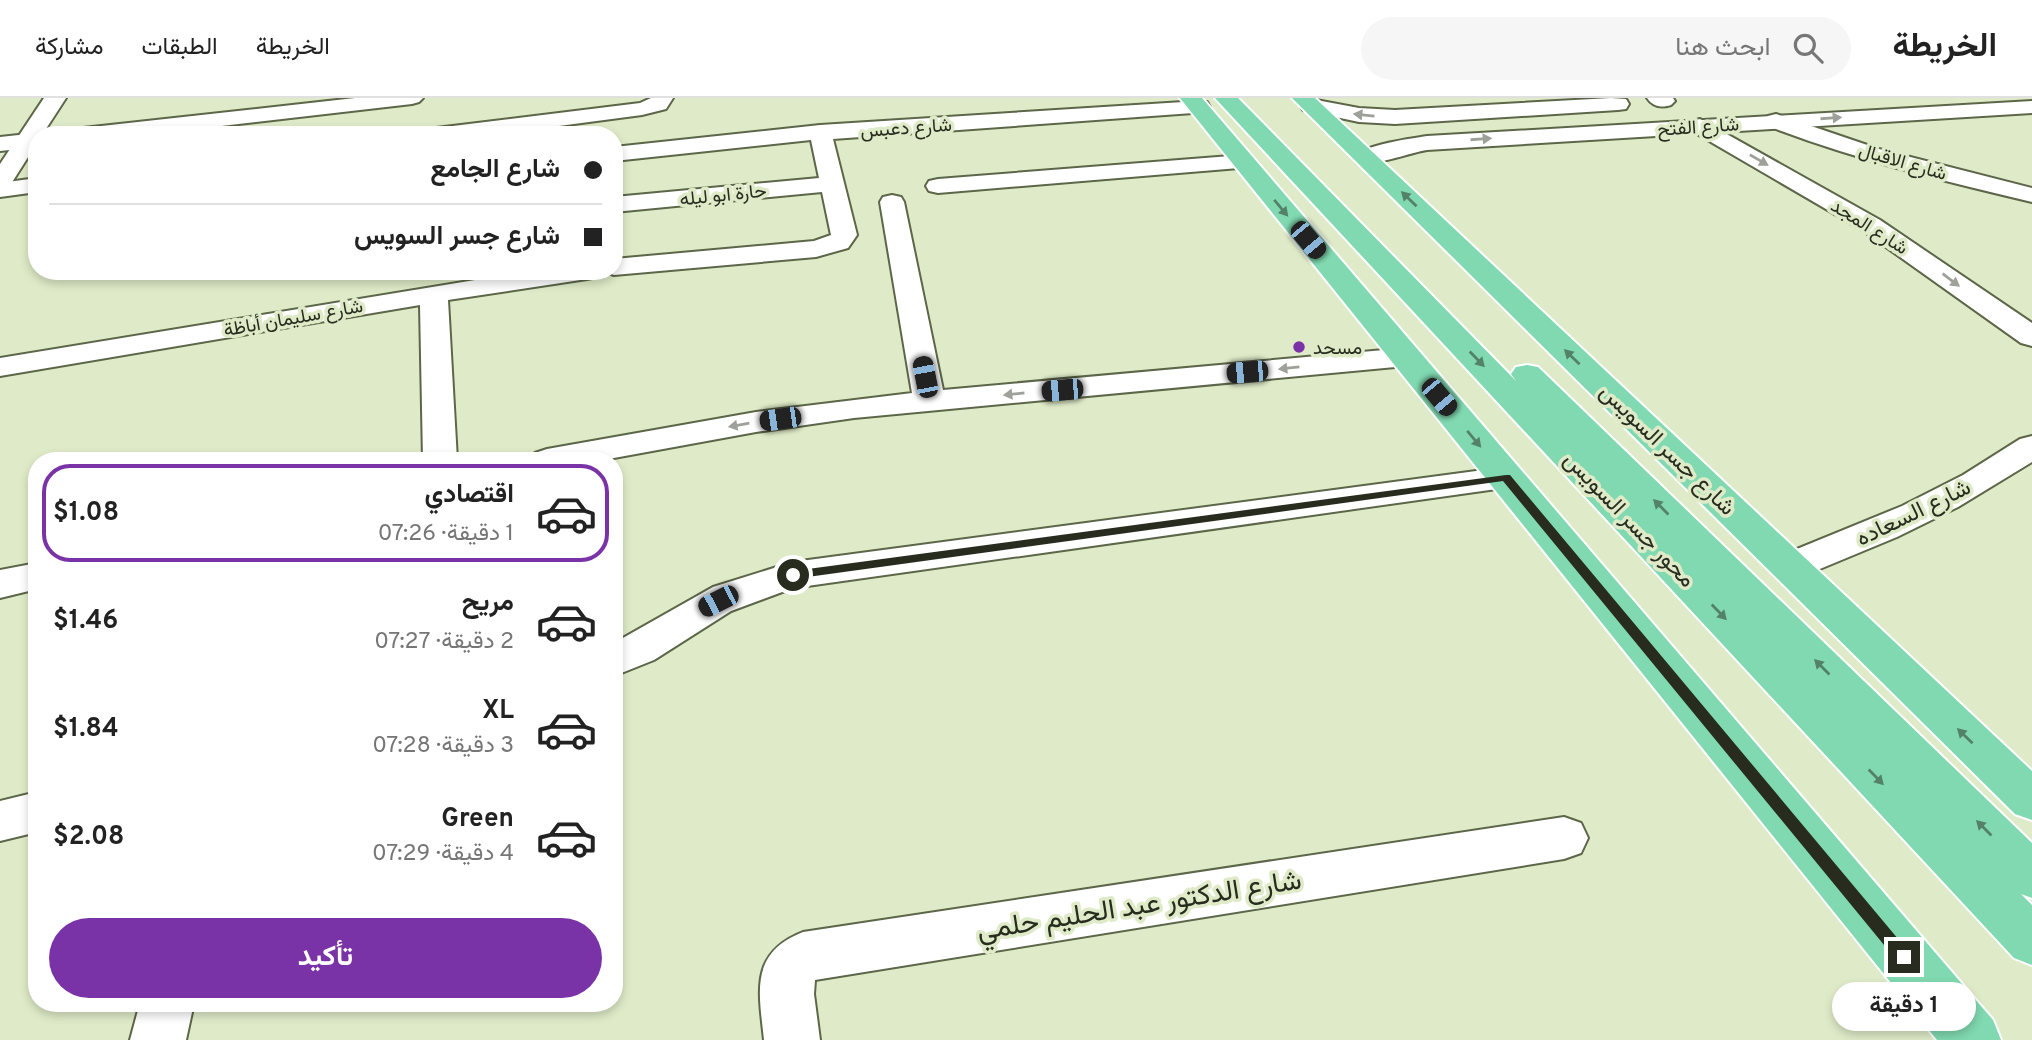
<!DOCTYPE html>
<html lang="ar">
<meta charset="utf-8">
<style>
body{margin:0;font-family:Overpass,Vazirmatn,sans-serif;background:#f6f6f6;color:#222;direction:rtl;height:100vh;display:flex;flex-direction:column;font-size:26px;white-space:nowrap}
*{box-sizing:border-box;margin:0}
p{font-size:23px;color:#767676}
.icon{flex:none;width:38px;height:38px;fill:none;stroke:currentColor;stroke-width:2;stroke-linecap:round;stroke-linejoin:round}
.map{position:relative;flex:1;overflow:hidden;direction:ltr}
.sheet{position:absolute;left:28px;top:354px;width:595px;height:560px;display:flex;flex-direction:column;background:#fff;border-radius:28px;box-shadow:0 4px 10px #0003;direction:rtl}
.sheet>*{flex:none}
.banner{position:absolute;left:28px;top:28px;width:595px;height:154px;border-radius:28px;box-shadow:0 4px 10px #0003;direction:rtl;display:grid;align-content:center;height:154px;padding:0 21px;background:#fff}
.end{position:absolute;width:32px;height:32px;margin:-16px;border:9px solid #272c1f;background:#fff;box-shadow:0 0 0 4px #fff}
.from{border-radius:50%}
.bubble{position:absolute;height:49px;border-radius:24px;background:#fff;box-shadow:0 4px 10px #0003;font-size:23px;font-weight:700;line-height:49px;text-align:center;direction:rtl}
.car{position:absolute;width:21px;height:42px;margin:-21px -10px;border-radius:9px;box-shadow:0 0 5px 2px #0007;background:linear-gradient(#222 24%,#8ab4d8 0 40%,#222 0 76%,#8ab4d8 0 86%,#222 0)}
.banner b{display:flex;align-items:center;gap:24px;height:66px;font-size:26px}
.banner b+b{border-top:2px solid #e0e0e0}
.banner i{width:18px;height:18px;background:#222}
ul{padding:12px 0 0;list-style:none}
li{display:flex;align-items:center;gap:21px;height:98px;margin:0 14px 10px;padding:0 7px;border:4px solid transparent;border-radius:28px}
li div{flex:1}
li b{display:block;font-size:26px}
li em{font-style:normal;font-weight:700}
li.on{border-color:#7a33a6}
li>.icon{width:63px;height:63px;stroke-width:1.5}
.button{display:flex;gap:14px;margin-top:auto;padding:14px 21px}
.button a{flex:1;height:80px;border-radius:42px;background:#7a33a6;color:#fff;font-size:28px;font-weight:700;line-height:80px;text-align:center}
header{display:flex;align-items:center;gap:42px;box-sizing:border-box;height:98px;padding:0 35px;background:#fff;border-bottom:2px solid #e0e0e0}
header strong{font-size:33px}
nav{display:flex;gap:38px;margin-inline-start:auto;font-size:24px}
.search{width:490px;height:63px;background:#f6f6f6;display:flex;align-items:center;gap:18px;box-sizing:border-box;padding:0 24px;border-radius:38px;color:#767676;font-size:26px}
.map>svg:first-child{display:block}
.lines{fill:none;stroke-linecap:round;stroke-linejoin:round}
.street-casing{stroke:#5c6648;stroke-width:4}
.secondary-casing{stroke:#5c6648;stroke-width:4}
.primary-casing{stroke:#fff;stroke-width:4}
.street{fill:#fff;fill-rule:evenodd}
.secondary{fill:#fff;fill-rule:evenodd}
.primary{fill:#80d9b0;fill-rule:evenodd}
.oneway{fill:#9ea09a}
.oneway2{fill:#548268}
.route{fill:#272c1f}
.poi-dot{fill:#7a33a6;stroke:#dfebc8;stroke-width:2.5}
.labels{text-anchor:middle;stroke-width:7;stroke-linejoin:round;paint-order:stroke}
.far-street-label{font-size:19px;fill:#272c1f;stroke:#dfebc8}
.far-poi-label{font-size:19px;fill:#272c1f;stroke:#dfebc8;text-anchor:start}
.street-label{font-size:23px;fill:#272c1f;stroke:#dfebc8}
.near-street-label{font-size:28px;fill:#272c1f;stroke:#dfebc8}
</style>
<header>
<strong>الخريطة</strong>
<div class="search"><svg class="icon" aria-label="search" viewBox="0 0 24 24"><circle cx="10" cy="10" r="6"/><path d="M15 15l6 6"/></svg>ابحث هنا</div>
<nav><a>الخريطة</a><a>الطبقات</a><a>مشاركة</a></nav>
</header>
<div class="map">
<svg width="2032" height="942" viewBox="0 0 2032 942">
<rect width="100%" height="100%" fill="#dfebc8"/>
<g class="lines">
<!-- street casing -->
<g class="street-casing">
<g id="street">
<polygon points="355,0 423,0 419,4 412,6 144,37 72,37 75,32 83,30"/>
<polygon points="651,0 673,0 666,11 642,17 491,37 425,37 428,32 436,30 640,5"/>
<path d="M1647,0H1673L1675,3L1671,7C1662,10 1653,9 1647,0Z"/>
<polygon points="1199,3 1207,4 1210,9 1207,14 833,41 857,137 848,150 816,159 614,177 603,173 614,173 614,161 814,143 831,137 822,94 614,114 614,99 819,80 811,42 614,63 614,49 820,27"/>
<path d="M1776,16L1879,51L2032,90V104C1943,83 1854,61 1768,28L1765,23L1768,18Z"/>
<polygon points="1700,21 1880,122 2032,225 2032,248 2021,245 1862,132 1692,33 1689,28 1692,23"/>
<polygon points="37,35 43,37 37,37 37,49 0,53 0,39"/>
<polygon points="1243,57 1251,59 1255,64 1251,69 938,95 929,93 926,88 929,83 938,81"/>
<polygon points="37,80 37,94 0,99 0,85"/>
<polygon points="892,97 901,99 904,104 943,292 1406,250 1417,252 1421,259 1417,266 1406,268 854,320 756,334 603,362 530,362 535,355 547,351 756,314 912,295 880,104 883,99"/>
<polygon points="530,173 601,173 597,179 587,181 448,202 457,362 423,362 420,207 0,278 0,260"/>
<polygon points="2032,338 2032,364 1958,409 1897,439 1803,478 1789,482 1775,478 1770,469 1775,460 1902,408 1963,377 2020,341"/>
<polygon points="1506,369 1518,372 1524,380 1518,388 793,490 731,513 654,562 614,578 614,545 713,489 793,464"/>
<polygon points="37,465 37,491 0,500 0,472"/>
<polygon points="37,694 37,734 0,743 0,703"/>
<path d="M1564,719L1581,725L1588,740L1581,755L1564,761L815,882L814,896L820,942H764C759,894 749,855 803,834Z"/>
<polygon points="140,905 194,905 186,942 130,942"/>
</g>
</g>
<!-- secondary casing -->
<g class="secondary-casing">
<g id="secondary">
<polygon points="44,0 66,0 42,37 37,37 37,45 9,89 0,91 0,66"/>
<polygon points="1611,0 1626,1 1629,6 1626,11 1618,12 1395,26 1359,24 1303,12 1300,7 1303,2 1311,1 1359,10 1395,12"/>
<path d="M2032,3V15L1427,52C1409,55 1372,69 1358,65L1354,60C1364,46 1410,41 1427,38Z"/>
</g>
</g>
<!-- primary casing -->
<g class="primary-casing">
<g id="primary">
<polygon points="1180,0 1202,0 1993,922 2001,942 1937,942"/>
<polygon points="1215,0 1238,0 1516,283 1511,276 1516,269 1527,267 1538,269 2032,745 2032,800 2021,796 2032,807 2032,867 2014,860"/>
<polygon points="1292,0 1315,0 2032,673 2032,722 2015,716"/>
</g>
</g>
<!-- street -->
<use href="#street" class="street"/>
<!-- secondary -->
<use href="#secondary" class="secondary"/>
<!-- primary -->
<use href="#primary" class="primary"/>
</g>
<!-- one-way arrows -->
<defs><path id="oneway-solid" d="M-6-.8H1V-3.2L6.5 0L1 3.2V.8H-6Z" transform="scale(1.75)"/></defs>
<g class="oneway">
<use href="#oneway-solid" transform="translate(1364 17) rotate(-174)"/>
<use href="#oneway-solid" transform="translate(1831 20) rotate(-4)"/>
<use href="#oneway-solid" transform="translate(1481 41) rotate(-4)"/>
<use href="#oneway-solid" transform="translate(1759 62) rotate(30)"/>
<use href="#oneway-solid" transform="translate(1951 182) rotate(37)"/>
<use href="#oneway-solid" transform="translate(1289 270) rotate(174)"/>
<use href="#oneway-solid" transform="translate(1014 296) rotate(174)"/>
<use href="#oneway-solid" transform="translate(739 327) rotate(170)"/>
</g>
<g class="oneway2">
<use href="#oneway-solid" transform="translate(1409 101) rotate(-136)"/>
<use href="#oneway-solid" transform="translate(1281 110) rotate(50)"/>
<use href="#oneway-solid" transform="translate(1572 259) rotate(-136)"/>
<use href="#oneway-solid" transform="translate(1477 261) rotate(46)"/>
<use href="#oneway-solid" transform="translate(1474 341) rotate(50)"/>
<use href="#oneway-solid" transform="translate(1661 409) rotate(-135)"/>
<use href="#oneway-solid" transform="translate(1719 514) rotate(46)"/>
<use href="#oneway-solid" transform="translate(1822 569) rotate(-135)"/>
<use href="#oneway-solid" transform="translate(1965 638) rotate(-136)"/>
<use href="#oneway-solid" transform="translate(1876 679) rotate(46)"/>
<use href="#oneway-solid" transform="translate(1984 730) rotate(-135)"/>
</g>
<!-- route -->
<polygon class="route" points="1506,377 1510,377 1909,854 1912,859 1909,864 1904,866 1898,864 1503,383 793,481 787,477 793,473"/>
<!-- markers -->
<circle class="poi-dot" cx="1299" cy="249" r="7"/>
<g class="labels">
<!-- far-street labels -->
<g class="far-street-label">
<text transform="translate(1698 28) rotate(-4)" y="7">شارع الفتح</text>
<text transform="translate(906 29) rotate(-4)" y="7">شارع دعبس</text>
<text transform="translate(1903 63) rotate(16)" y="7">شارع الاقبال</text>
<text transform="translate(723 96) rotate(-6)" y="7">حارة ابو ليله</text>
<text transform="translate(1870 128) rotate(32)" y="7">شارع المجد</text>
<text transform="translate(293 219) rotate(-10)" y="7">شارع سليمان أباظة</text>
</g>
<!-- far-poi labels -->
<g class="far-poi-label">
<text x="1313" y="256">مسحد</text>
</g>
<!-- street labels -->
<g class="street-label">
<text transform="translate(1668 351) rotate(44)" y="8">شارع جسر السويس</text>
<text transform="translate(1913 414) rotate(-26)" y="8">شارع السعاده</text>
<text transform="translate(1630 421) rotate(46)" y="8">محور جسر السويس</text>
</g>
<!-- near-street labels -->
<g class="near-street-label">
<text transform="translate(1139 806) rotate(-9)" y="10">شارع الدكتور عبد الحليم حلمي</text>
</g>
</g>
</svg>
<i class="end from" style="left:793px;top:477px"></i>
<i class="end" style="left:1904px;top:859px"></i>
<div class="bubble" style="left:1832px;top:884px;width:144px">1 دقيقة</div>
<i class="car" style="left:1308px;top:142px;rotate:140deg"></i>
<i class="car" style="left:1247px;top:274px;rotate:265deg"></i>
<i class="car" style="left:925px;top:279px;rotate:349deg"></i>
<i class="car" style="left:1062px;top:292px;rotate:265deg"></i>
<i class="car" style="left:1439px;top:299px;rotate:140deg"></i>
<i class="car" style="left:780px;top:321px;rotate:262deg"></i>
<i class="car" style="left:718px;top:503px;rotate:243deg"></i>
<div class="banner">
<b><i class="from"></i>شارع الجامع</b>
<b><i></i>شارع جسر السويس</b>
</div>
<section class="sheet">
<ul>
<li class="on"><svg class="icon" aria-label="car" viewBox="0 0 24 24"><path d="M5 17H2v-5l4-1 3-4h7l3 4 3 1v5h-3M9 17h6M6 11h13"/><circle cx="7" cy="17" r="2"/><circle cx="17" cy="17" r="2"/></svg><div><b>اقتصادي</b><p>1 دقيقة · 07:26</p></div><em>$1.08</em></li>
<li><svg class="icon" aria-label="car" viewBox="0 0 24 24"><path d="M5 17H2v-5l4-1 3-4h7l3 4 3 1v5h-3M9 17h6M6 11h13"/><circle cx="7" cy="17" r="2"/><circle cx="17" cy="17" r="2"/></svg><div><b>مريح</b><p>2 دقيقة · 07:27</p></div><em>$1.46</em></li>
<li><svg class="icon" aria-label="car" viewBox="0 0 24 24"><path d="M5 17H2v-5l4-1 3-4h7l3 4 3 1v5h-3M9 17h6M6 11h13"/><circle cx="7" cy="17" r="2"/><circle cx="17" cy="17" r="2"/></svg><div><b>XL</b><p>3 دقيقة · 07:28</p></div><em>$1.84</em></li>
<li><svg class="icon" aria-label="car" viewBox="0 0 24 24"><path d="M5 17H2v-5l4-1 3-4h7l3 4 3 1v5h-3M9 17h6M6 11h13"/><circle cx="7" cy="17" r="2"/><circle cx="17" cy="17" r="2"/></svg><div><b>Green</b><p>4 دقيقة · 07:29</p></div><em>$2.08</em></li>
</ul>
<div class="button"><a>تأكيد</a></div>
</section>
</div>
